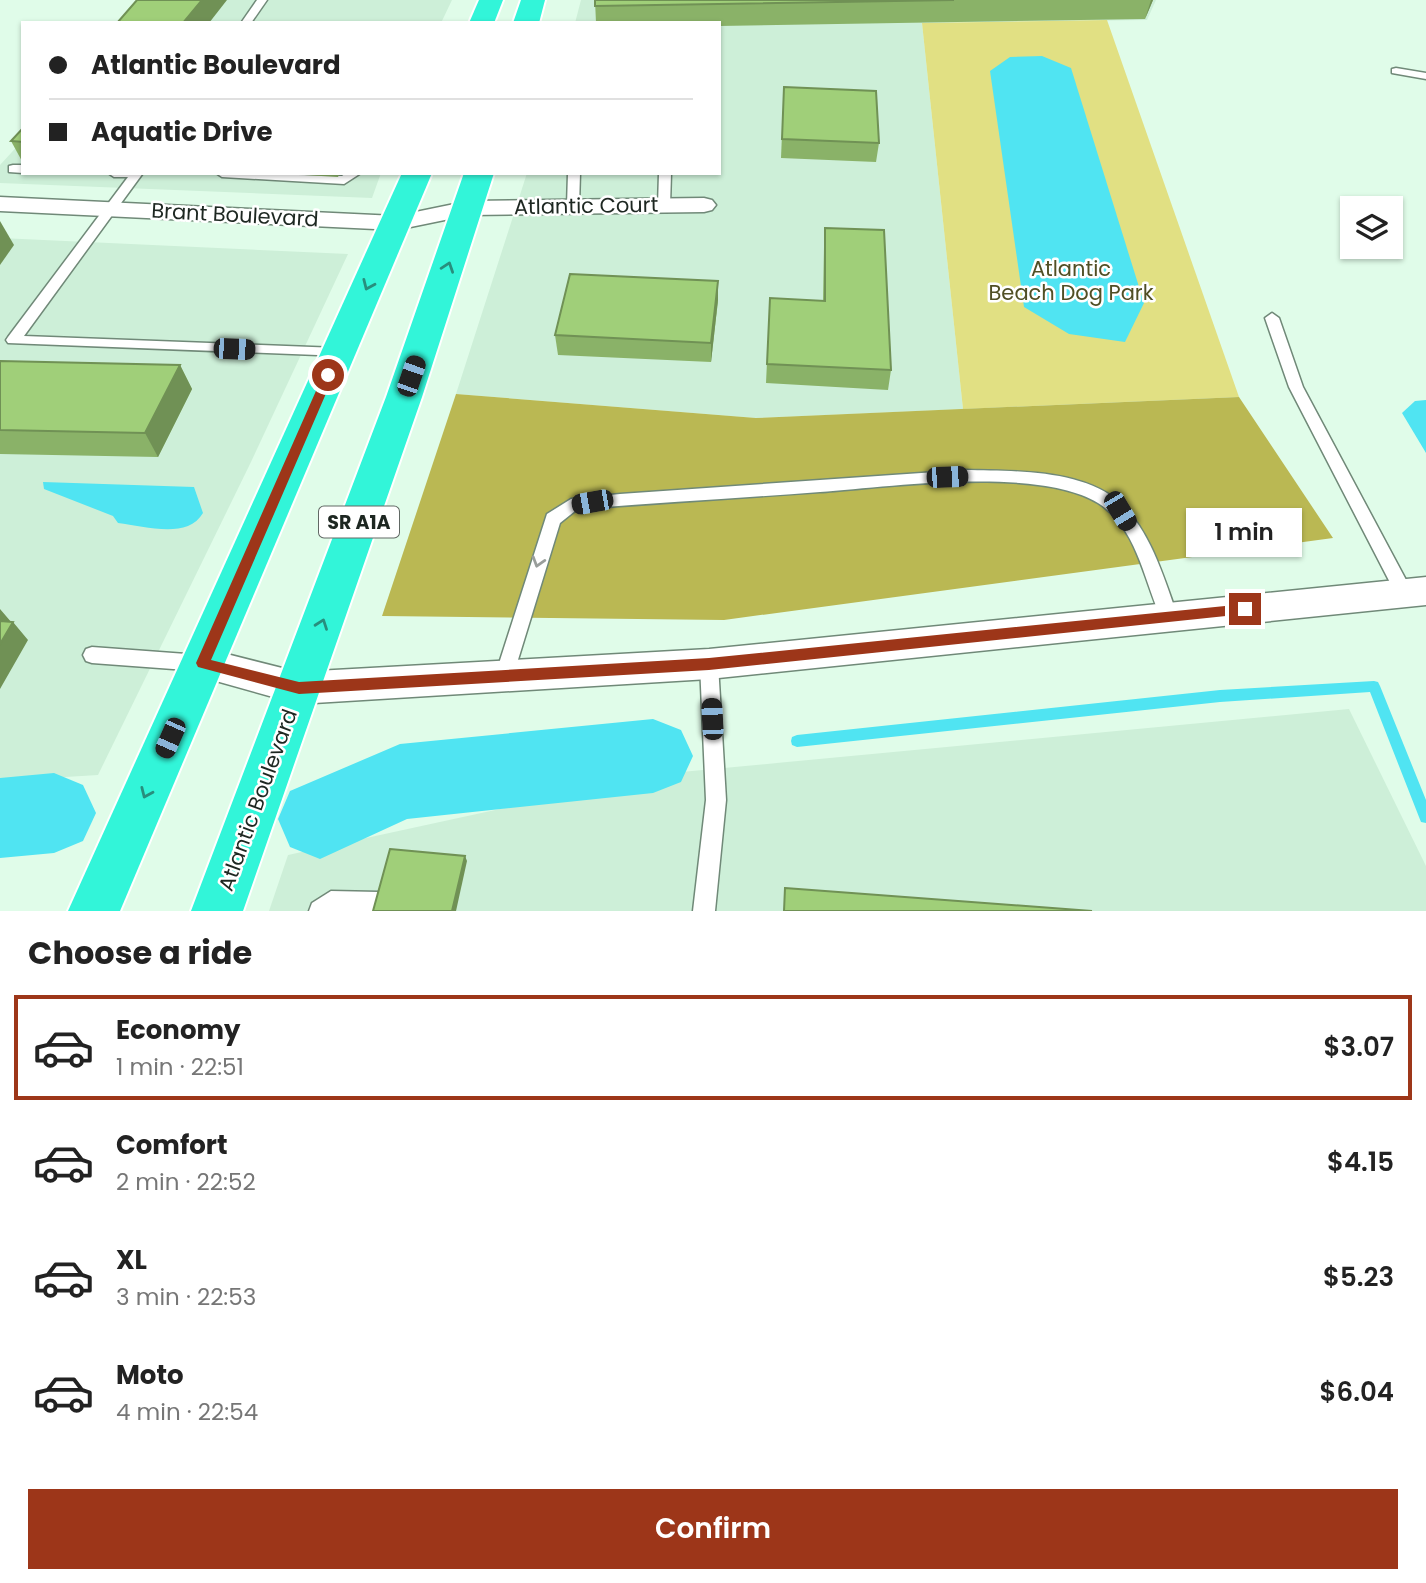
<!DOCTYPE html>
<meta charset="utf-8">
<style>
body{margin:0;font-family:Poppins,sans-serif;background:#f6f6f6;color:#222;height:100vh;display:flex;flex-direction:column;font-size:26px;white-space:nowrap}
*{box-sizing:border-box;margin:0}
p{font-size:23px;color:#767676}
.icon{flex:none;width:38px;height:38px;fill:none;stroke:currentColor;stroke-width:2;stroke-linecap:round;stroke-linejoin:round}
.map{position:relative;height:911px;overflow:hidden}
.details{display:flex;flex-direction:column;background:#fff;flex:1}
.details>*{flex:none}
.top-card{position:absolute;left:21px;top:21px;width:700px;height:154px;border-radius:0px;box-shadow:0 2px 5px #0004;display:grid;align-content:center;height:154px;padding:0 28px;background:#fff}
.buttons{position:absolute;left:1340px;top:196px;display:grid;gap:14px}
.buttons a{display:grid;place-items:center;width:63px;height:63px;border-radius:0px;background:#fff;box-shadow:0 2px 5px #0004;font-size:35px}
.end{position:absolute;width:32px;height:32px;margin:-16px;border:9px solid #9d3619;background:#fff;box-shadow:0 0 0 4px #fff}
.from{border-radius:50%}
.bubble{position:absolute;height:49px;border-radius:0px;background:#fff;box-shadow:0 2px 5px #0004;font-size:23px;font-weight:600;line-height:49px;text-align:center}
.car{position:absolute;width:21px;height:42px;margin:-21px -10px;border-radius:9px;box-shadow:0 0 5px 2px #0007;background:linear-gradient(#222 24%,#8ab4d8 0 40%,#222 0 76%,#8ab4d8 0 86%,#222 0)}
.top-card b{display:flex;align-items:center;gap:24px;height:66px;font-size:26px}
.top-card b+b{border-top:2px solid #e0e0e0}
.top-card i{width:18px;height:18px;background:#222}
ul{padding:0;list-style:none}
li{display:flex;align-items:center;gap:21px;height:105px;margin:0 14px 10px;padding:0 14px;border:4px solid transparent;border-radius:0px}
li div{flex:1}
li b{display:block;font-size:26px}
li em{font-style:normal;font-weight:600}
li.on{border-color:#9d3619}
li>.icon{width:63px;height:63px;stroke-width:1.5}
h2{padding:0 28px;font-size:32px;line-height:84px}
.primary-button{display:flex;gap:14px;margin-top:auto;padding:14px 28px}
.primary-button a{flex:1;height:80px;border-radius:0px;background:#9d3619;color:#fff;font-size:28px;font-weight:600;line-height:80px;text-align:center}
.map>svg:first-child{display:block}
.built{fill:#cdefd8}
.green{fill:#e1e083}
.forest{fill:#bab853}
.water{fill:#50e4f2}
.lines{fill:none;stroke-linecap:round;stroke-linejoin:round}
.stream{fill:#50e4f2;fill-rule:evenodd}
.river{fill:#50e4f2;fill-rule:evenodd}
.lane-casing{stroke:#708978;stroke-width:3}
.street-casing{stroke:#708978;stroke-width:3}
.highway-casing{stroke:#fff;stroke-width:4}
.lane{fill:#fff;fill-rule:evenodd}
.street{fill:#fff;fill-rule:evenodd}
.highway{fill:#32f5d9;fill-rule:evenodd}
.wall{fill:#8ab268}
.shaded-wall{fill:#709155}
.building{fill:#a0cf79;stroke:#709155;stroke-width:2}
.oneway{stroke:#288e7d}
.oneway2{stroke:#999e9b}
.route{fill:#9d3619}
.labels{text-anchor:middle;stroke-width:5;stroke-linejoin:round;paint-order:stroke}
.shield{fill:#fff;stroke:#616864;stroke-width:2}
.shield-label{font-size:19px;font-weight:bold;fill:#1d2721}
.street-label{font-size:21px;fill:#1d2721;stroke:#fff}
.park-label{font-size:21px;fill:#504f25;stroke:#fff}
</style>
<div class="map">
<svg width="1426" height="911" viewBox="0 0 1426 911">
<rect width="100%" height="100%" fill="#e0fce9"/>
<!-- built -->
<g class="built">
<polygon points="147,0 452,0 441,23 127,23"/>
<polygon points="581,0 1156,0 1147,20 922,23 963,409 756,418 456,394 527,173 719,173 719,23 575,23"/>
<polygon points="23,140 23,173 381,173 372,198 0,183 0,165"/>
<polygon points="0,238 348,254 250,464 98,775 0,781"/>
<polygon points="1349,709 1426,866 1426,911 269,911 288,855 660,774"/>
</g>
<!-- green -->
<polygon class="green" points="1107,20 1239,397 963,409 922,23"/>
<!-- forest -->
<polygon class="forest" points="456,394 756,418 1239,397 1333,538 724,620 382,616"/>
<!-- water -->
<g class="water">
<polygon points="1042,56 1071,68 1144,303 1125,342 1069,334 1024,307 990,71 1010,57"/>
<polygon points="1426,400 1426,453 1402,413 1415,401"/>
<path d="M43,482L194,487L203,513C187,540 145,526 118,523L113,516L44,489Z"/>
</g>
<g class="lines">
<!-- stream -->
<polygon class="stream" points="1374,681 1378,682 1380,686 1426,800 1426,823 1421,822 1419,817 1370,692 1220,702 797,747 792,745 791,741 792,737 797,735 1220,690"/>
<!-- river -->
<g class="river">
<polygon points="653,719 681,730 693,756 681,782 653,793 407,819 320,859 290,847 278,819 290,791 400,744"/>
<polygon points="54,773 83,785 96,813 83,841 54,853 0,858 0,778"/>
</g>
<!-- lane casing -->
<g class="lane-casing">
<g id="lane">
<polygon points="257,0 267,0 251,23 241,23"/>
<polygon points="1396,68 1426,73 1426,79 1392,73 1392,69"/>
<polygon points="13,165 23,165 23,173 9,172 9,166"/>
<polygon points="108,173 143,173 24,336 338,348 343,350 345,353 343,356 8,343 6,340 8,337 128,177 114,177"/>
<polygon points="216,173 342,176 346,173 361,173 344,184 222,177"/>
<polygon points="568,173 580,173 579,206 573,210 567,206"/>
<polygon points="659,173 671,173 670,205 664,209 658,205"/>
<polygon points="1272,313 1279,318 1303,387 1413,593 1410,598 1404,600 1398,598 1289,387 1265,318"/>
<path d="M965,470C1012,471 1084,469 1120,503C1151,531 1164,579 1178,617L1175,622L1169,624L1163,622C1144,583 1138,528 1098,503C1038,466 890,487 820,492C744,498 668,502 592,508L575,511L560,523L513,676L511,682L504,684L497,682L495,676L547,514L571,499L620,494Z"/>
<polygon points="92,647 200,655 206,657 209,663 206,669 200,671 92,663 86,661 83,655 86,649"/>
<polygon points="709,656 715,658 718,664 726,800 715,911 693,911 706,800 700,664 703,658"/>
<polygon points="331,891 379,892 387,895 390,903 386,911 309,911 312,903"/>
</g>
</g>
<!-- street casing -->
<g class="street-casing">
<g id="street">
<polygon points="0,197 396,216 469,201 704,198 712,200 716,205 712,210 704,212 469,215 396,230 0,211"/>
<polygon points="1426,577 1426,605 709,679 298,704 191,674 186,663 191,652 203,648 298,672 709,649"/>
</g>
</g>
<!-- highway casing -->
<g class="highway-casing">
<g id="highway">
<polygon points="479,0 503,0 494,23 469,23"/>
<polygon points="521,0 545,0 539,23 513,23"/>
<polygon points="402,173 432,173 120,911 68,911"/>
<polygon points="464,173 494,173 422,397 243,911 191,911 386,397"/>
</g>
</g>
<!-- lane -->
<use href="#lane" class="lane"/>
<!-- street -->
<use href="#street" class="street"/>
<!-- highway -->
<use href="#highway" class="highway"/>
</g>
<!-- wall -->
<g class="wall">
<polygon points="595,0 1153,0 1145,19 719,26 719,23 596,23"/>
<polygon points="784,87 879,143 876,162 781,158"/>
<polygon points="23,128 23,163 11,141"/>
<polygon points="271,173 340,173 338,177"/>
<polygon points="825,228 891,370 888,390 766,383 770,298 823,301 824,247"/>
<polygon points="718,281 718,300 711,362 558,355 555,335"/>
<polygon points="0,361 180,365 192,389 158,457 0,454"/>
</g>
<!-- shaded-wall -->
<g class="shaded-wall">
<polygon points="202,0 227,0 209,23 183,23"/>
<polygon points="1151,0 1153,0 1145,19"/>
<polygon points="0,221 14,245 0,265"/>
<polygon points="718,281 718,300 711,362 711,343"/>
<polygon points="180,365 192,389 158,457 145,433"/>
<polygon points="0,609 12,623 13,622 28,640 0,689"/>
<polygon points="465,856 467,861 456,911 452,911"/>
</g>
<!-- building -->
<g class="building">
<polygon points="137,0 202,0 183,23 117,23"/>
<polygon points="595,0 954,0 595,6"/>
<polygon points="784,87 876,91 879,143 782,139"/>
<polygon points="23,128 23,142 11,141"/>
<polygon points="825,228 884,230 891,370 767,364 770,298 825,301"/>
<polygon points="570,274 718,281 711,343 555,335"/>
<polygon points="0,361 180,365 145,433 0,430"/>
<polygon points="0,621 13,622 0,644"/>
<polygon points="390,849 465,856 452,911 373,911"/>
<polygon points="785,888 1092,911 784,911"/>
</g>
<!-- one-way arrows -->
<defs><path id="oneway-chevron" d="M-2-3.5L2.5 0L-2 3.5" fill="none" stroke-width="1.6" stroke-linecap="round" stroke-linejoin="round" transform="scale(1.75)"/></defs>
<g class="oneway">
<use href="#oneway-chevron" transform="translate(448 267) rotate(-71)"/>
<use href="#oneway-chevron" transform="translate(368 285) rotate(114)"/>
<use href="#oneway-chevron" transform="translate(322 624) rotate(-70)"/>
<use href="#oneway-chevron" transform="translate(146 793) rotate(114)"/>
</g>
<use class="oneway2" href="#oneway-chevron" transform="translate(538 562) rotate(107)"/>
<!-- route -->
<polygon class="route" points="328,372 334,375 211,660 299,682 709,658 1245,604 1252,609 1245,614 709,670 299,694 198,667 196,663 323,375"/>
<g class="labels">
<!-- shield labels -->
<rect class="shield" x="319" y="506.5" width="80" height="31" rx="5"/>
<g class="shield-label">
<text x="359" y="529">SR A1A</text>
</g>
<!-- street labels -->
<g class="street-label">
<text transform="translate(586 206) rotate(-1)" y="7">Atlantic Court</text>
<text transform="translate(235 215) rotate(3)" y="7">Brant Boulevard</text>
<text transform="translate(258 800) rotate(-70)" y="7">Atlantic Boulevard</text>
</g>
<!-- park labels -->
<g class="park-label">
<text x="1071" y="276">Atlantic<tspan x="1071" dy="24">Beach Dog Park</tspan></text>
</g>
</g>
</svg>
<div class="buttons">
<a><svg class="icon" aria-label="layers" viewBox="0 0 24 24"><path d="M12 4l9 5-9 5-9-5zM3 14l9 5 9-5"/></svg></a>
</div>
<i class="end from" style="left:328px;top:375px"></i>
<i class="end" style="left:1245px;top:609px"></i>
<div class="bubble" style="left:1186px;top:508px;width:116px">1 min</div>
<i class="car" style="left:234px;top:349px;rotate:92deg"></i>
<i class="car" style="left:411px;top:376px;rotate:19deg"></i>
<i class="car" style="left:947px;top:477px;rotate:88deg"></i>
<i class="car" style="left:592px;top:502px;rotate:260deg"></i>
<i class="car" style="left:1120px;top:511px;rotate:149deg"></i>
<i class="car" style="left:712px;top:719px;rotate:357deg"></i>
<i class="car" style="left:170px;top:738px;rotate:204deg"></i>
<div class="top-card">
<b><i class="from"></i>Atlantic Boulevard</b>
<b><i></i>Aquatic Drive</b>
</div>
</div>
<section class="details">
<h2>Choose a ride</h2>
<ul>
<li class="on"><svg class="icon" aria-label="car" viewBox="0 0 24 24"><path d="M5 17H2v-5l4-1 3-4h7l3 4 3 1v5h-3M9 17h6M6 11h13"/><circle cx="7" cy="17" r="2"/><circle cx="17" cy="17" r="2"/></svg><div><b>Economy</b><p>1 min · 22:51</p></div><em>$3.07</em></li>
<li><svg class="icon" aria-label="car" viewBox="0 0 24 24"><path d="M5 17H2v-5l4-1 3-4h7l3 4 3 1v5h-3M9 17h6M6 11h13"/><circle cx="7" cy="17" r="2"/><circle cx="17" cy="17" r="2"/></svg><div><b>Comfort</b><p>2 min · 22:52</p></div><em>$4.15</em></li>
<li><svg class="icon" aria-label="car" viewBox="0 0 24 24"><path d="M5 17H2v-5l4-1 3-4h7l3 4 3 1v5h-3M9 17h6M6 11h13"/><circle cx="7" cy="17" r="2"/><circle cx="17" cy="17" r="2"/></svg><div><b>XL</b><p>3 min · 22:53</p></div><em>$5.23</em></li>
<li><svg class="icon" aria-label="car" viewBox="0 0 24 24"><path d="M5 17H2v-5l4-1 3-4h7l3 4 3 1v5h-3M9 17h6M6 11h13"/><circle cx="7" cy="17" r="2"/><circle cx="17" cy="17" r="2"/></svg><div><b>Moto</b><p>4 min · 22:54</p></div><em>$6.04</em></li>
</ul>
<div class="primary-button"><a>Confirm</a></div>
</section>
